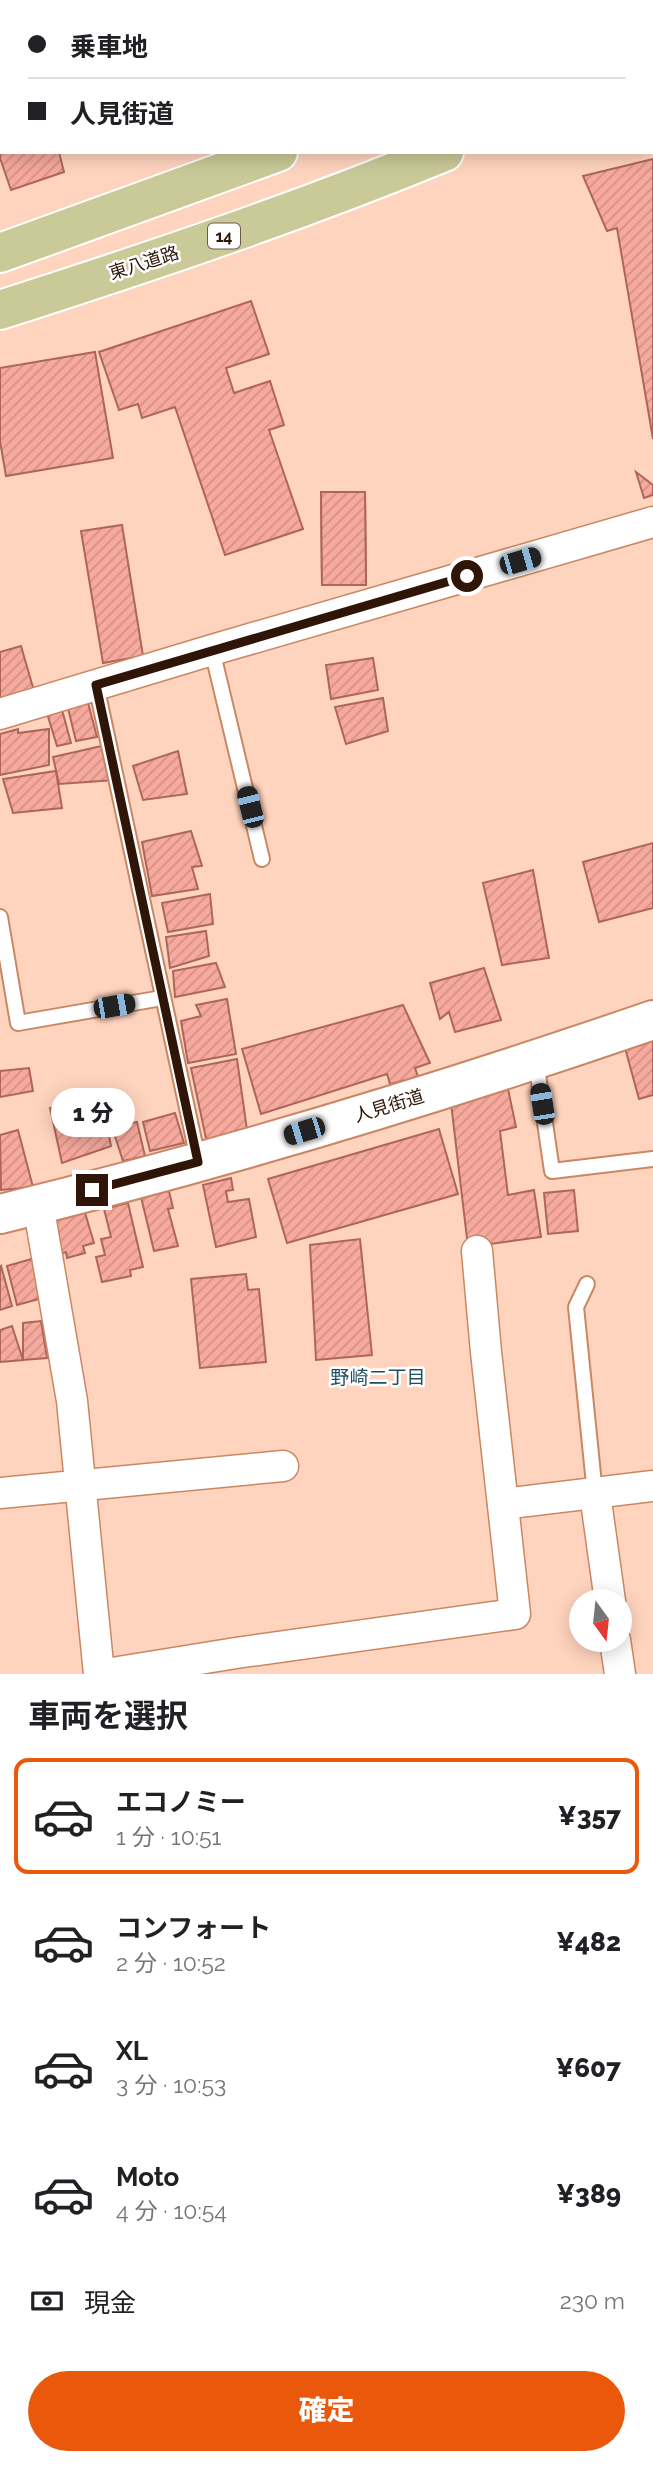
<!DOCTYPE html>
<html lang="ja">
<meta charset="utf-8">
<style>
body{margin:0;font-family:Raleway,"Noto Sans JP",sans-serif;background:#f6f6f6;color:#202124;height:100vh;display:flex;flex-direction:column;font-size:26px;white-space:nowrap}
*{box-sizing:border-box;margin:0}
p{font-size:23px;color:#757577}
.icon{flex:none;width:38px;height:38px;fill:none;stroke:currentColor;stroke-width:2;stroke-linecap:round;stroke-linejoin:round}
.map{position:relative;height:1674px;overflow:hidden}
.details{display:flex;flex-direction:column;background:#fff;flex:1}
.details>*{flex:none}
.top-card{position:absolute;left:0px;top:0px;width:654px;height:154px;box-shadow:0 4px 18px #0003;display:grid;align-content:center;height:154px;padding:0 28px;background:#fff}
.needle{width:46px;rotate:165deg}
.buttons{position:absolute;left:569px;top:1589px;display:grid;gap:14px}
.buttons a{display:grid;place-items:center;width:63px;height:63px;border-radius:50%;background:#fff;box-shadow:0 4px 18px #0003;font-size:35px}
.end{position:absolute;width:32px;height:32px;margin:-16px;border:9px solid #2e1507;background:#fff;box-shadow:0 0 0 4px #fff}
.from{border-radius:50%}
.bubble{position:absolute;height:49px;border-radius:24px;background:#fff;box-shadow:0 4px 18px #0003;font-size:23px;font-weight:800;line-height:49px;text-align:center}
.car{position:absolute;width:21px;height:42px;margin:-21px -10px;border-radius:9px;box-shadow:0 0 5px 2px #0007;background:linear-gradient(#222 24%,#8ab4d8 0 40%,#222 0 76%,#8ab4d8 0 86%,#222 0)}
.top-card b{display:flex;align-items:center;gap:24px;height:66px;font-size:26px}
.top-card b+b{border-top:2px solid #e0e0e0}
.top-card i{width:18px;height:18px;background:#202124}
ul{padding:0;list-style:none}
li{display:flex;align-items:center;gap:21px;height:116px;margin:0 14px 10px;padding:0 14px;border:4px solid transparent;border-radius:14px}
li div{flex:1}
li b{display:block;font-size:26px}
li em{font-style:normal;font-weight:800}
li.on{border-color:#ea580c}
li>.icon{width:63px;height:63px;stroke-width:1.5}
h2{padding:0 28px;font-size:32px;line-height:84px}
.pay{display:flex;align-items:center;gap:18px;height:77px;padding:0 28px;font-size:26px}
.pay p{margin-inline-start:auto}
.action{display:flex;gap:14px;margin-top:auto;padding:14px 28px}
.action a{flex:1;height:80px;border-radius:42px;background:#ea580c;color:#fff;font-size:28px;font-weight:800;line-height:80px;text-align:center}
.map>svg:first-child{display:block}
.building{fill:url(#building-hatch);stroke:#ae665c;stroke-width:2}
.lines{fill:none;stroke-linecap:round;stroke-linejoin:round}
.service-casing{stroke:#c98764;stroke-width:18}
.minor-casing{stroke:#c98764;stroke-width:33}
.secondary-casing{stroke:#c98764;stroke-width:42}
.primary-casing{stroke:#fff;stroke-width:42}
.service{stroke:#fff;stroke-width:14}
.minor{stroke:#fff;stroke-width:30}
.secondary{stroke:#fff;stroke-width:38}
.primary{stroke:#cac998;stroke-width:38}
.route{stroke:#2e1507;stroke-width:9}
.labels{text-anchor:middle;stroke-width:5;stroke-linejoin:round;paint-order:stroke}
.shield{fill:#fff;stroke:#6d5b51;stroke-width:2}
.shield-label{font-size:16px;font-weight:bold;fill:#2e1507}
.street-label{font-size:18px;fill:#2e1507;stroke:#fff}
.neighbourhood-label{font-size:19px;fill:#1f4e61;stroke:#fff}
</style>
<div class="map">
<svg width="653" height="1674" viewBox="0 0 653 1674">
<defs>
<pattern id="building-hatch" width="6" height="6" patternUnits="userSpaceOnUse" patternTransform="scale(1.75)"><rect width="6" height="6" fill="#f7a99d"/><path d="M-1 1l2-2M0 6l6-6M5 7l2-2" fill="none" stroke="#d49186"/></pattern>
</defs>
<rect width="100%" height="100%" fill="#ffd4be"/>
<!-- building -->
<g class="building">
<polygon points="372,0 458,0 452,2 372,2"/>
<polygon points="0,124 2,124 2,152 59,152 64,172 11,190 0,158"/>
<polygon points="653,159 653,439 617,228 607,231 583,176"/>
<polygon points="251,301 269,354 226,368 234,393 270,381 284,425 269,430 303,529 225,555 175,407 142,418 138,404 119,410 99,352"/>
<polygon points="95,352 113,458 6,476 0,441 0,368"/>
<polygon points="636,472 653,485 653,495 644,498"/>
<polygon points="321,492 365,492 366,585 322,585"/>
<polygon points="321,492 365,492 366,585 322,585"/>
<polygon points="122,525 143,656 103,663 81,531"/>
<polygon points="21,646 34,691 0,705 0,652"/>
<polygon points="373,658 378,690 331,699 326,665"/>
<polygon points="383,698 388,731 346,744 335,707"/>
<polygon points="87,699 97,737 76,741 67,704"/>
<polygon points="61,706 71,743 57,746 46,710"/>
<polygon points="18,729 18,733 49,729 49,765 0,775 0,734"/>
<polygon points="106,745 115,780 59,784 53,757"/>
<polygon points="178,751 187,794 143,800 133,766"/>
<polygon points="56,771 62,808 13,813 3,779"/>
<polygon points="191,831 202,866 192,867 198,889 152,896 142,842"/>
<polygon points="653,843 653,908 599,922 583,862"/>
<polygon points="533,870 549,958 502,965 483,883"/>
<polygon points="210,894 213,924 168,932 162,903"/>
<polygon points="206,931 209,956 170,968 166,937"/>
<polygon points="216,963 225,987 175,997 173,971"/>
<polygon points="484,968 501,1020 455,1032 449,1012 440,1019 430,983"/>
<polygon points="227,999 236,1054 188,1063 181,1021 201,1016 196,1005"/>
<polygon points="403,1005 430,1063 415,1068 418,1077 390,1084 387,1074 261,1114 242,1049"/>
<polygon points="653,1040 653,1095 639,1099 625,1048"/>
<polygon points="237,1059 247,1130 207,1143 191,1068"/>
<polygon points="29,1068 33,1091 0,1097 0,1071"/>
<polygon points="508,1089 516,1127 500,1131 508,1195 534,1190 541,1237 468,1247 451,1103"/>
<polygon points="102,1099 111,1146 62,1163 50,1108"/>
<polygon points="175,1113 184,1143 150,1151 143,1122"/>
<polygon points="137,1122 145,1156 123,1161 112,1127"/>
<polygon points="439,1129 458,1194 287,1243 268,1179"/>
<polygon points="18,1130 33,1187 1,1190 0,1135"/>
<polygon points="231,1178 233,1190 226,1191 228,1202 249,1199 256,1237 216,1247 203,1185"/>
<polygon points="574,1190 578,1231 548,1234 544,1193"/>
<polygon points="169,1191 173,1208 168,1209 178,1246 154,1251 141,1197"/>
<polygon points="128,1203 143,1267 130,1270 131,1276 102,1282 96,1257 105,1255 101,1239 111,1237 104,1209"/>
<polygon points="83,1206 94,1243 83,1246 85,1253 67,1258 66,1252 54,1256 43,1218"/>
<polygon points="360,1239 372,1355 316,1360 310,1245"/>
<polygon points="35,1258 46,1297 17,1305 7,1266"/>
<polygon points="1,1266 12,1306 0,1310 0,1267"/>
<polygon points="246,1274 248,1290 259,1289 266,1362 200,1368 191,1279"/>
<polygon points="41,1321 47,1358 23,1360 23,1323"/>
<polygon points="12,1326 23,1360 0,1362 0,1330"/>
</g>
<g class="lines">
<!-- service casing -->
<g class="service-casing">
<g id="service">
<polyline points="305,0 305,2"/>
<polyline points="560,0 561,2"/>
<polyline points="185,2 185,0"/>
<polyline points="1,21 2,43"/>
<polyline points="212,650 262,859"/>
<polyline points="96,685 198,1159"/>
<polyline points="0,917 18,1023 162,998"/>
<polyline points="536,1061 552,1171 653,1159"/>
<polyline points="587,1284 576,1307 595,1494"/>
</g>
</g>
<!-- minor casing -->
<g class="minor-casing">
<g id="minor">
<polyline points="0,21 1,0"/>
<polyline points="0,714 212,650 653,522"/>
<polyline points="38,1204 72,1401 99,1674"/>
<polyline points="0,1493 283,1466"/>
<polyline points="595,1494 610,1601"/>
<polyline points="503,1504 653,1486"/>
<polyline points="615,1640 620,1674"/>
<polyline points="106,1674 236,1653 515,1614 486,1352 477,1251"/>
</g>
</g>
<!-- secondary casing -->
<g class="secondary-casing">
<path id="secondary" d="M0,1214C221,1160 438,1094 653,1020"/>
</g>
<!-- primary casing -->
<g class="primary-casing">
<g id="primary">
<polyline points="0,253 278,152"/>
<path d="M0,310C150,262 298,212 444,152"/>
</g>
</g>
<!-- service -->
<use href="#service" class="service"/>
<!-- minor -->
<use href="#minor" class="minor"/>
<!-- secondary -->
<use href="#secondary" class="secondary"/>
<!-- primary -->
<use href="#primary" class="primary"/>
</g>
<g class="lines">
<!-- route -->
<polyline class="route" points="92,1190 198,1162 96,685 467,576"/>
</g>
<g class="labels">
<!-- shield labels -->
<rect class="shield" x="208" y="223.5" width="32" height="25" rx="5"/>
<g class="shield-label">
<text x="224" y="242">14</text>
</g>
<!-- street labels -->
<g class="street-label">
<text transform="translate(144 263) rotate(-18)" y="6">東八道路</text>
<text transform="translate(389 1106) rotate(-17)" y="6">人見街道</text>
</g>
<!-- neighbourhood labels -->
<g class="neighbourhood-label">
<text x="378" y="1384">野崎二丁目</text>
</g>
</g>
</svg>
<div class="buttons">
<a><svg class="needle" viewBox="-14 -14 28 28"><path d="M0-13l5 13h-10z" fill="#e53935"/><path d="M0 13l5-13h-10z" fill="#757577"/></svg></a>
</div>
<i class="end from" style="left:467px;top:576px"></i>
<i class="end" style="left:92px;top:1190px"></i>
<div class="bubble" style="left:51px;top:1088px;width:84px">1 分</div>
<i class="car" style="left:520px;top:561px;rotate:74deg"></i>
<i class="car" style="left:250px;top:807px;rotate:346deg"></i>
<i class="car" style="left:114px;top:1006px;rotate:80deg"></i>
<i class="car" style="left:542px;top:1104px;rotate:351deg"></i>
<i class="car" style="left:304px;top:1131px;rotate:253deg"></i>
<div class="top-card">
<b><i class="from"></i>乗車地</b>
<b><i></i>人見街道</b>
</div>
</div>
<section class="details">
<h2>車両を選択</h2>
<ul>
<li class="on"><svg class="icon" aria-label="car" viewBox="0 0 24 24"><path d="M5 17H2v-5l4-1 3-4h7l3 4 3 1v5h-3M9 17h6M6 11h13"/><circle cx="7" cy="17" r="2"/><circle cx="17" cy="17" r="2"/></svg><div><b>エコノミー</b><p>1 分 · 10:51</p></div><em>¥357</em></li>
<li><svg class="icon" aria-label="car" viewBox="0 0 24 24"><path d="M5 17H2v-5l4-1 3-4h7l3 4 3 1v5h-3M9 17h6M6 11h13"/><circle cx="7" cy="17" r="2"/><circle cx="17" cy="17" r="2"/></svg><div><b>コンフォート</b><p>2 分 · 10:52</p></div><em>¥482</em></li>
<li><svg class="icon" aria-label="car" viewBox="0 0 24 24"><path d="M5 17H2v-5l4-1 3-4h7l3 4 3 1v5h-3M9 17h6M6 11h13"/><circle cx="7" cy="17" r="2"/><circle cx="17" cy="17" r="2"/></svg><div><b>XL</b><p>3 分 · 10:53</p></div><em>¥607</em></li>
<li><svg class="icon" aria-label="car" viewBox="0 0 24 24"><path d="M5 17H2v-5l4-1 3-4h7l3 4 3 1v5h-3M9 17h6M6 11h13"/><circle cx="7" cy="17" r="2"/><circle cx="17" cy="17" r="2"/></svg><div><b>Moto</b><p>4 分 · 10:54</p></div><em>¥389</em></li>
</ul>
<div class="pay"><svg class="icon" aria-label="cash" viewBox="0 0 24 24"><path d="M3 7h18v10H3z"/><circle cx="12" cy="12" r="2"/></svg>現金<p>230 m</p></div>
<div class="action"><a>確定</a></div>
</section>
